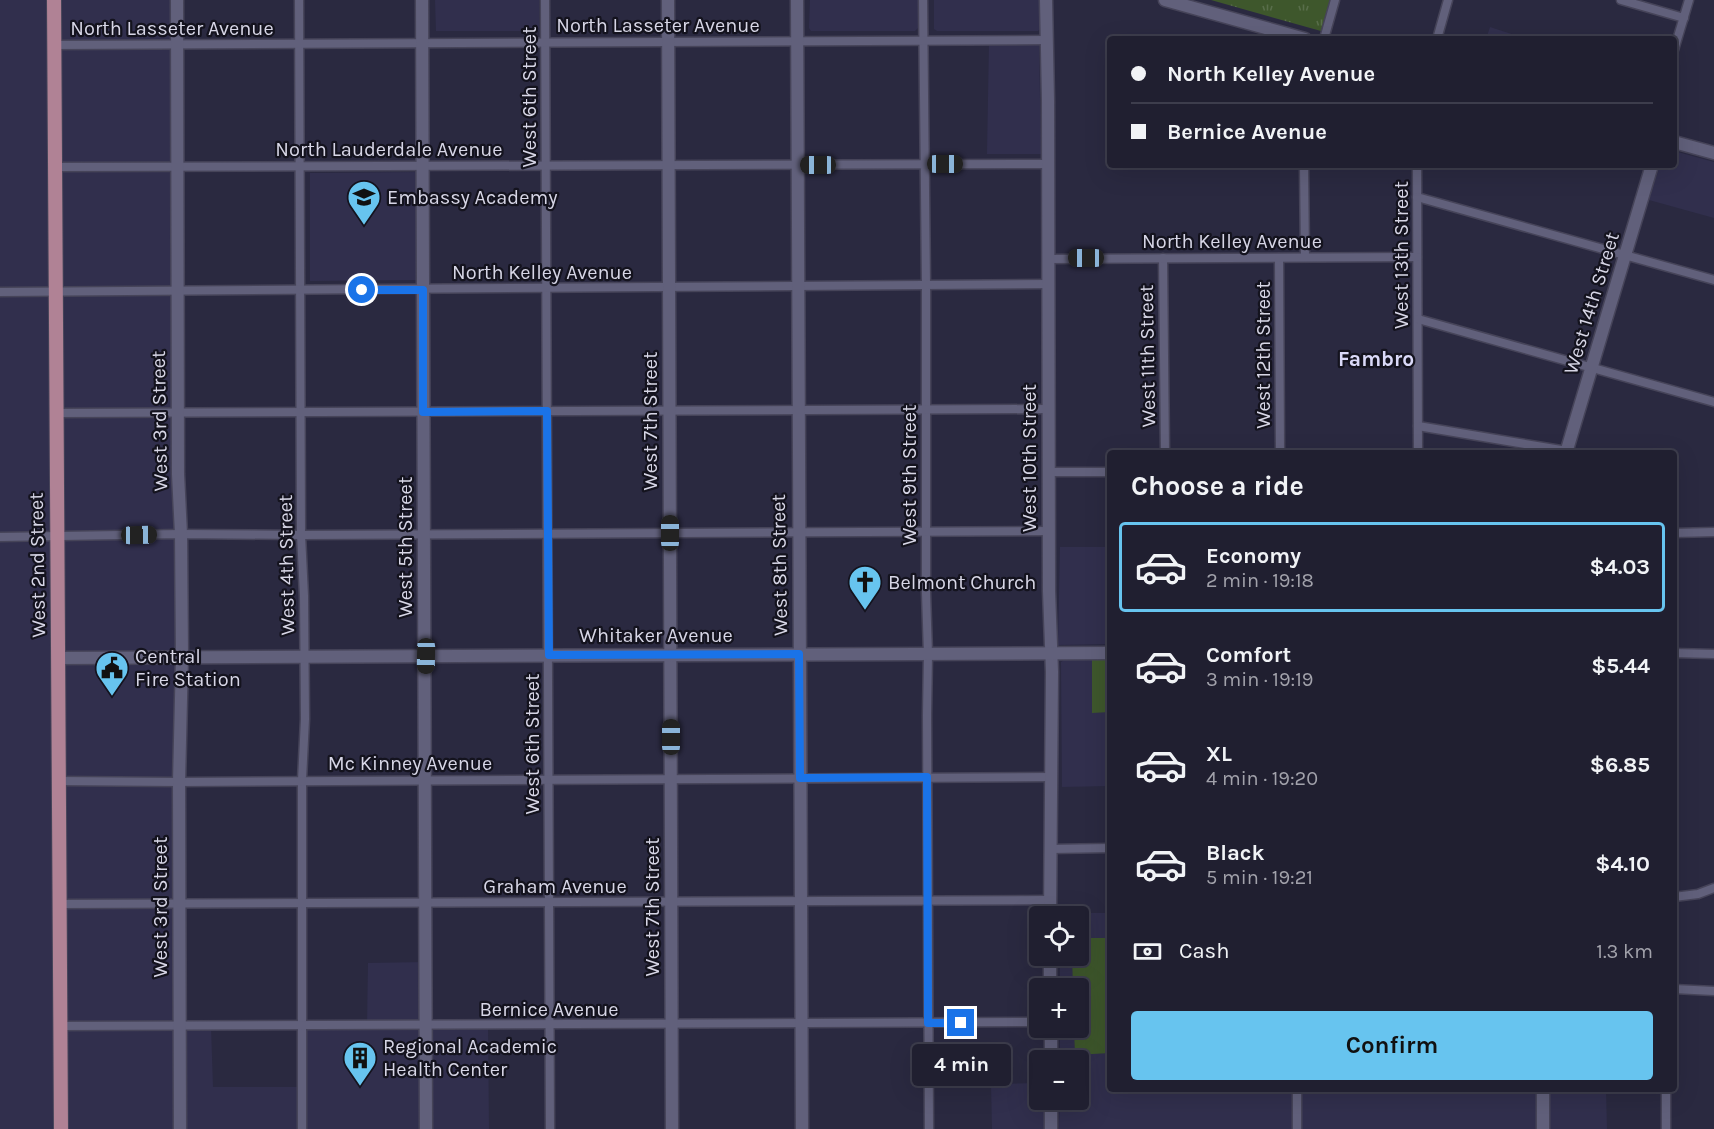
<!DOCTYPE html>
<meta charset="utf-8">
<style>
body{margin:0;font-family:Karla,sans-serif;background:#2d2c3c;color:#f1f3f6;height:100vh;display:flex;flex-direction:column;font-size:22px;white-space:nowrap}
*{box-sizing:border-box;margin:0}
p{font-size:20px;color:#a2a2ab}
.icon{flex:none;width:33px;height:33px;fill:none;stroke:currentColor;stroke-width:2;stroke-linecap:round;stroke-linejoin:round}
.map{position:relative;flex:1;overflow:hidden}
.side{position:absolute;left:1107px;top:450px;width:570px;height:642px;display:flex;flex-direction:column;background:#201f30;border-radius:6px;box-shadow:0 6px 24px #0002,0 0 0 2px #3d3d4c}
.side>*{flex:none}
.banner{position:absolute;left:1107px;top:36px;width:570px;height:132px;border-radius:6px;box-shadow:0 6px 24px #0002,0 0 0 2px #3d3d4c;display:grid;align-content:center;height:132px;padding:0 24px;background:#201f30}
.fabs{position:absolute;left:1029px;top:906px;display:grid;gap:12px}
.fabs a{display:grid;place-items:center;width:60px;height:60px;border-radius:6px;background:#201f30;box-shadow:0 6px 24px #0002,0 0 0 2px #3d3d4c;font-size:30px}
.end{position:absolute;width:27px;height:27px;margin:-14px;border:8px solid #1a73e8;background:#fff;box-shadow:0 0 0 3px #fff}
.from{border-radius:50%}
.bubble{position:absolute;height:42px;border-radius:6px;background:#201f30;box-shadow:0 6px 24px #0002,0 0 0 2px #3d3d4c;font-size:20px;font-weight:700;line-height:42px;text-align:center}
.car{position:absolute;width:18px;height:36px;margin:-18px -9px;border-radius:8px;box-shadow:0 0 4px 2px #0007;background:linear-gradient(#222 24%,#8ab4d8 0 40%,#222 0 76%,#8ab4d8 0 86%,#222 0)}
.banner b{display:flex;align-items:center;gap:21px;height:57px;font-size:22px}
.banner b+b{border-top:2px solid #3d3d4c}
.banner i{width:15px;height:15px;background:#f1f3f6}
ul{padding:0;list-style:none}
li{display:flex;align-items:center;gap:18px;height:90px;margin:0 12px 9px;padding:0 12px;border:3px solid transparent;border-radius:6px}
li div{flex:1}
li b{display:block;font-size:22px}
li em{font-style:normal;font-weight:700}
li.selected{border-color:#67c4ef}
li>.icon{width:54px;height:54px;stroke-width:1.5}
h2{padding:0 24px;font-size:27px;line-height:72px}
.pay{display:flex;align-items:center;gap:15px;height:66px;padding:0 24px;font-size:22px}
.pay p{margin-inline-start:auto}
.button{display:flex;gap:12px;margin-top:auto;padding:12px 24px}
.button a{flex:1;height:69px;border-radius:6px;background:#67c4ef;color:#111;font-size:24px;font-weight:700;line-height:69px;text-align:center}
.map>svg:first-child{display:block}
.built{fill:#312f4d}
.park{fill:url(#park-tufts)}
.pitch{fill:#3e572c}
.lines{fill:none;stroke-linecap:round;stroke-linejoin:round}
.street-casing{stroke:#464459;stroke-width:11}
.secondary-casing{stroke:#464459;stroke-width:15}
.primary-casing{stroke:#464459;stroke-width:16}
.street{stroke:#61607b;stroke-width:8}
.secondary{stroke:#61607b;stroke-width:12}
.primary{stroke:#b08295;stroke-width:14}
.route{stroke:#1a73e8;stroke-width:8}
.labels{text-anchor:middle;stroke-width:4.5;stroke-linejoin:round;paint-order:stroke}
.street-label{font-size:20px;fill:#d7d6e6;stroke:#14131e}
.poi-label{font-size:20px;fill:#d7d6e6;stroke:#14131e;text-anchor:start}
.neighbourhood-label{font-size:21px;font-weight:bold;fill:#dad9f8;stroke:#14131e}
</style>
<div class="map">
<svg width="1714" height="1129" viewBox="0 0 1714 1129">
<defs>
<pattern id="park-tufts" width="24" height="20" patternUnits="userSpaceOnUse" patternTransform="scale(1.5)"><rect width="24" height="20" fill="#3e572c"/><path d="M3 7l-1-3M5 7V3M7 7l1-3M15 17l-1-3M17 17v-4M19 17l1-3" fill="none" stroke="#596e4b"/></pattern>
</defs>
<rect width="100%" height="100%" fill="#2a2940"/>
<!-- built -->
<g class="built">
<polygon points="0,0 178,0 188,667 179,783 180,1026 211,1026 213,1087 302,1087 302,1026 367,1026 368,963 426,962 426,1025 488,1025 489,1129 0,1129"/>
<polygon points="435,0 539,0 539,31 436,31"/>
<polygon points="810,0 918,0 918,28 915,31 811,31 809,28"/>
<polygon points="934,0 1040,0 1041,28 1038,31 937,31 934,29"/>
<polygon points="1490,27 1527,39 1486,39"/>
<polygon points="989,43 1039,45 1041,154 987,154"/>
<polygon points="1674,151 1714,162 1714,218 1649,200 1660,165 1674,165"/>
<polygon points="419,172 419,280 310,281 310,173"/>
<polygon points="1060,547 1110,547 1110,644 1058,645"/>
<polygon points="1064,660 1110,660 1110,786 1062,787 1061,662"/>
<polygon points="1061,913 1110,913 1110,1089 1606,1089 1607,1129 1059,1129 1060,1100 1078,1100 1078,1060 1060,1060 1060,1028 1078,1028 1078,988 1060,988 1060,956 1078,956 1078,916 1061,916"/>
<polygon points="1039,1083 1040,1100 1051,1100 1051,1129 992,1129 991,1084"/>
</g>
<!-- park -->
<polygon class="park" points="1211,0 1330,0 1321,31"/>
<!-- pitch -->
<g class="pitch">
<polygon points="1092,660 1110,660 1110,712 1092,713"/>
<polygon points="1079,938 1110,938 1110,1053 1075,1055 1074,1028 1078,1028 1078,988 1073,988 1072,956 1078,956"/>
</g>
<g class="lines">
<!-- street casing -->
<g class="street-casing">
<g id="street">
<polyline points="299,0 301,535 304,596 305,719 302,780 302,1129"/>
<polyline points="545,0 550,1129"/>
<polyline points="923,0 926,285 926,593 928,654 927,715 929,1129"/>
<polyline points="1621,0 1684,18"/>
<polyline points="1324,39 1335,0"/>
<polyline points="1437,39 1448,0"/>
<polyline points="54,45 1046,40"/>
<polyline points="1674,50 1689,0"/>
<polyline points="1304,165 1305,257"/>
<polyline points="1417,165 1418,453"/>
<polyline points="54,167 1048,164"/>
<polyline points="1417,197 1714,280"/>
<polyline points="1163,258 1165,453"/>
<polyline points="1279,258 1280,453"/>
<polyline points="1047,259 1417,257"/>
<polyline points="0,292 1048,284"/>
<polyline points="1418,319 1714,402"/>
<polyline points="56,413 1048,409"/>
<polyline points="1418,426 1567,451"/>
<polyline points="1048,472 1110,472"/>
<polyline points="1674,533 1714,532"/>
<polyline points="0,537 181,534 301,535 1049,531"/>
<polyline points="1674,653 1714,654"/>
<polyline points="59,781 179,782 1050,777"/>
<polyline points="1050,849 1110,848"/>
<polyline points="1674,897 1698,894 1714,888"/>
<polyline points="59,904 1050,900"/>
<polyline points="1674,989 1714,991"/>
<polyline points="59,1026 1040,1022"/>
<polyline points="1666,1089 1666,1129"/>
<polyline points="1297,1129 1297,1089"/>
</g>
</g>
<!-- secondary casing -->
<g class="secondary-casing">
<g id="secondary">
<polyline points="177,0 178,474 181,534 182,657 179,782 180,1129"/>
<polyline points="422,0 426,1129"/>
<polyline points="668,0 672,1129"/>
<polyline points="797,0 802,1129"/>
<polyline points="1046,0 1048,100 1049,591 1052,672 1050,916"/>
<polyline points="1165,0 1305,39"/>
<polyline points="1674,142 1714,153"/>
<polyline points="1566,453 1652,165"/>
<polyline points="58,658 1110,653"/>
<polyline points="1050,956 1050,988"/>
<polyline points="1051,1028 1051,1060"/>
<polyline points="1543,1089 1543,1129"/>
<polyline points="1051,1100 1051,1129"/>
</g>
</g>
<!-- primary casing -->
<g class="primary-casing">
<polyline id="primary" points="54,0 61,1129"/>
</g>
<!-- street -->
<use href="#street" class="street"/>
<!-- secondary -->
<use href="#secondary" class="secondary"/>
<!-- primary -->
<use href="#primary" class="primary"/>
</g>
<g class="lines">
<!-- route -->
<polyline class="route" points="362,290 423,290 423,412 547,411 549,655 799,654 800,778 927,777 928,1023 961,1023"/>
</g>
<!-- icons -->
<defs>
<g id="school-pin" transform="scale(1.725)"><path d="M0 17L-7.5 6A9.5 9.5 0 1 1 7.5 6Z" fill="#67c4ef" stroke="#14131e"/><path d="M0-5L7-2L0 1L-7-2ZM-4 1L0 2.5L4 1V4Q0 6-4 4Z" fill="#111"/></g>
<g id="church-pin" transform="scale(1.725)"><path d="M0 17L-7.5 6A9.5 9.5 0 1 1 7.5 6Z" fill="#67c4ef" stroke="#14131e"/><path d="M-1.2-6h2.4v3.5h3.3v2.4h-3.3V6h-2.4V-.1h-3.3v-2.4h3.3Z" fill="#111"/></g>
<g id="civic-pin" transform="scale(1.725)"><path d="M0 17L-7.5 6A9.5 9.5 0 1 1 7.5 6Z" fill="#67c4ef" stroke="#14131e"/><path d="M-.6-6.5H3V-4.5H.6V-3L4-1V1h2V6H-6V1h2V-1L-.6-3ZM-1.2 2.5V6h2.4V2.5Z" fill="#111"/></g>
<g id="building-pin" transform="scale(1.725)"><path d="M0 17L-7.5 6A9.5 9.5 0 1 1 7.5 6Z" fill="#67c4ef" stroke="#14131e"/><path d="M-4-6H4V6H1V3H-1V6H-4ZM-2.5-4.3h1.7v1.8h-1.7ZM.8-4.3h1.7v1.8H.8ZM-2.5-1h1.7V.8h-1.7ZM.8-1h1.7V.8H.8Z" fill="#111"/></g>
</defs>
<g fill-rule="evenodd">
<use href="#school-pin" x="364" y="197"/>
<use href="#church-pin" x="865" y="582"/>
<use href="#civic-pin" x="112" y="668"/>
<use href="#building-pin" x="360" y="1058"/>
</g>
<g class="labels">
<!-- street labels -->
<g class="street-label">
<text x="658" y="32">North Lasseter Avenue</text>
<text x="172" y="35">North Lasseter Avenue</text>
<text transform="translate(529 97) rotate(-90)" y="7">West 6th Street</text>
<text x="389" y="156">North Lauderdale Avenue</text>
<text x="1232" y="248">North Kelley Avenue</text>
<text transform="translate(1401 255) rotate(-90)" y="7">West 13th Street</text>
<text x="542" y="279">North Kelley Avenue</text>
<text transform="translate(1591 303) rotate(-73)" y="7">West 14th Street</text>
<text transform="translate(1263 355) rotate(-90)" y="7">West 12th Street</text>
<text transform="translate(1147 356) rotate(-91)" y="7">West 11th Street</text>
<text transform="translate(159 421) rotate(-91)" y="7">West 3rd Street</text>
<text transform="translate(650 421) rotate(-90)" y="7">West 7th Street</text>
<text transform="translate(1029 458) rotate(-90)" y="7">West 10th Street</text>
<text transform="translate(909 475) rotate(-90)" y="7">West 9th Street</text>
<text transform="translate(405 547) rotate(-90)" y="7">West 5th Street</text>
<text transform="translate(37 565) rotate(-91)" y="7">West 2nd Street</text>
<text transform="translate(286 565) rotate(-91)" y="7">West 4th Street</text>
<text transform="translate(779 565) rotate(-91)" y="7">West 8th Street</text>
<text x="656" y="642">Whitaker Avenue</text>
<text transform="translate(532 744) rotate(-90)" y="7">West 6th Street</text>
<text x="410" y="770">Mc Kinney Avenue</text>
<text x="555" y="893">Graham Avenue</text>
<text transform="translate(160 907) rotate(-90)" y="7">West 3rd Street</text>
<text transform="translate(652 907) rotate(-90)" y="7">West 7th Street</text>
<text x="549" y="1016">Bernice Avenue</text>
</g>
<!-- poi labels -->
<g class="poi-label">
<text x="387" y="204">Embassy Academy</text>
<text x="888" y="589">Belmont Church</text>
<text x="135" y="663">Central<tspan x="135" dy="23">Fire Station</tspan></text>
<text x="383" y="1053">Regional Academic<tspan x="383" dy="23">Health Center</tspan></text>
</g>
<!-- neighbourhood labels -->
<g class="neighbourhood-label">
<text x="1376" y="366">Fambro</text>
</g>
</g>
</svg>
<div class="fabs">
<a><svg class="icon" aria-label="locate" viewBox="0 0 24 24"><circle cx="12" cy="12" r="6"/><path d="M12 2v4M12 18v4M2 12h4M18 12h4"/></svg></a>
<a>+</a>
<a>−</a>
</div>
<i class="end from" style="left:362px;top:290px"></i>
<i class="end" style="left:961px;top:1023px"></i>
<div class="bubble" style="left:912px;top:1044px;width:99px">4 min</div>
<i class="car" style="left:945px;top:164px;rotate:90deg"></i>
<i class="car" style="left:818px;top:165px;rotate:270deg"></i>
<i class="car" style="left:1086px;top:258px;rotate:270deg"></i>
<i class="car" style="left:670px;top:533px;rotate:0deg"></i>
<i class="car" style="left:139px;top:535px;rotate:89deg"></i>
<i class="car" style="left:426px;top:656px;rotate:181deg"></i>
<i class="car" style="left:671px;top:737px;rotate:0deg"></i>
<div class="banner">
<b><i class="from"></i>North Kelley Avenue</b>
<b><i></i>Bernice Avenue</b>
</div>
<section class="side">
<h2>Choose a ride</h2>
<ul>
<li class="selected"><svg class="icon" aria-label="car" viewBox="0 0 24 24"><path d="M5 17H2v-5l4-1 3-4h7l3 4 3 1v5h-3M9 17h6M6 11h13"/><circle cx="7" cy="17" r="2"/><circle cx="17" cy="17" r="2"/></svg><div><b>Economy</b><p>2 min · 19:18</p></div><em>$4.03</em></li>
<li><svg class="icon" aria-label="car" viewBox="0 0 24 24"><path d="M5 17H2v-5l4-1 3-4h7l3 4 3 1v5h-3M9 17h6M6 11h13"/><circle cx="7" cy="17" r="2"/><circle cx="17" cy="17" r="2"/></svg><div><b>Comfort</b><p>3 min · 19:19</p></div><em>$5.44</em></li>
<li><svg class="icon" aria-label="car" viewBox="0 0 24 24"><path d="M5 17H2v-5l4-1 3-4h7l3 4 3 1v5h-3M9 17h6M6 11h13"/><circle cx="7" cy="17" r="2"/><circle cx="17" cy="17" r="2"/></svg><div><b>XL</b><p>4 min · 19:20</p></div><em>$6.85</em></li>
<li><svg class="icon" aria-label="car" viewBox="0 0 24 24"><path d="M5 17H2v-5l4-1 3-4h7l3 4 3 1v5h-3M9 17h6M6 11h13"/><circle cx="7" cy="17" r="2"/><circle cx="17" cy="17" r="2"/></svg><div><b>Black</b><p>5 min · 19:21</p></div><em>$4.10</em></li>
</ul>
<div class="pay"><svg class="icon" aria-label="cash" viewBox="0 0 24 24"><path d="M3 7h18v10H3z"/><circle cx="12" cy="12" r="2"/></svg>Cash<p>1.3 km</p></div>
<div class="button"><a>Confirm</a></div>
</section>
</div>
